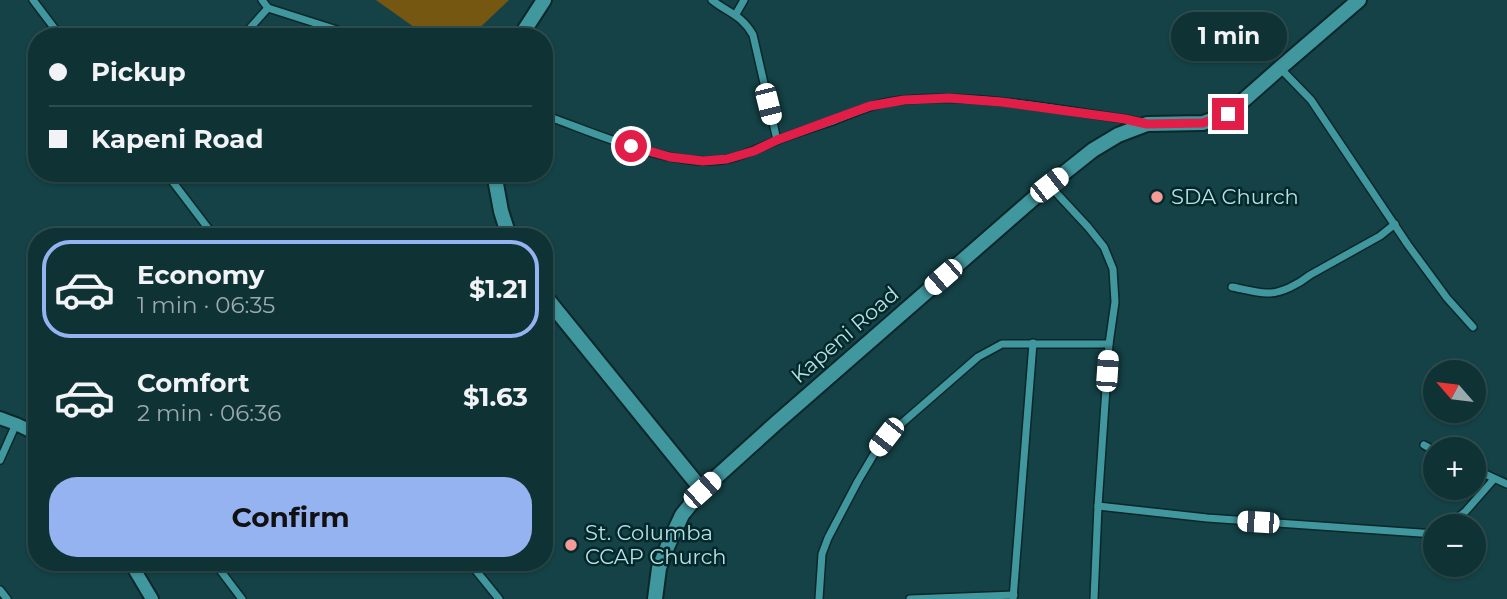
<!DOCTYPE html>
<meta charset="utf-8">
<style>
body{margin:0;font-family:Montserrat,sans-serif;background:#1d3e40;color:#f1f3f6;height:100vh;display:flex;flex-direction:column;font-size:26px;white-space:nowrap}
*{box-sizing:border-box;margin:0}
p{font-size:23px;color:#9baaac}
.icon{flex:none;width:38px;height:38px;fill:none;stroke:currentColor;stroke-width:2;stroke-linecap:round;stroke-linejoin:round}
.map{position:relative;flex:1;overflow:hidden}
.drawer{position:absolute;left:28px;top:228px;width:525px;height:343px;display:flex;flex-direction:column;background:#0f3234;border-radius:28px;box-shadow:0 2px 5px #0004,0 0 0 2px #2f4d4f}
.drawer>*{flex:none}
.banner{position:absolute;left:28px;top:28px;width:525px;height:154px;border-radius:28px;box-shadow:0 2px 5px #0004,0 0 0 2px #2f4d4f;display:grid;align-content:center;height:154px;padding:0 21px;background:#0f3234}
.needle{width:46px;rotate:298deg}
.controls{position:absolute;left:1423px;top:360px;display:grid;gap:14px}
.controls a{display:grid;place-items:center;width:63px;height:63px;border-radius:50%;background:#0f3234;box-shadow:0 2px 5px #0004,0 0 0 2px #2f4d4f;font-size:35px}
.end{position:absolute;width:32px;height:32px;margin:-16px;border:9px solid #e11d48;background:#fff;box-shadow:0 0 0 4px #fff}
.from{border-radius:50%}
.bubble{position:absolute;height:49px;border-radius:24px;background:#0f3234;box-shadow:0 2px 5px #0004,0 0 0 2px #2f4d4f;font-size:23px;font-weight:700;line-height:49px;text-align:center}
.car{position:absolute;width:21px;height:42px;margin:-21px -10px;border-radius:9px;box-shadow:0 0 5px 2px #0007;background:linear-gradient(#fff 24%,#345 0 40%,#fff 0 76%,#345 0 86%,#fff 0)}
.banner b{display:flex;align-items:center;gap:24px;height:66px;font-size:26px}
.banner b+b{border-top:2px solid #2f4d4f}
.banner i{width:18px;height:18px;background:#f1f3f6}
ul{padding:12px 0 0;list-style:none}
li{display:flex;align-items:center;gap:21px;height:98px;margin:0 14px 10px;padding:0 7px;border:4px solid transparent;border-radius:28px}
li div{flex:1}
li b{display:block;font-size:26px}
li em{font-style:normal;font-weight:700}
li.on{border-color:#95b2f1}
li>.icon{width:63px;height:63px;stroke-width:1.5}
.button{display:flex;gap:14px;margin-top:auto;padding:14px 21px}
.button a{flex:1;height:80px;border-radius:28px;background:#95b2f1;color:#111;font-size:28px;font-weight:700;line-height:80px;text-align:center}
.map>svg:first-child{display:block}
.green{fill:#755712}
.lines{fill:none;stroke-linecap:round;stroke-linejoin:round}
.minor-casing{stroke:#0b2729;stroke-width:10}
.tertiary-casing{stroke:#0b2729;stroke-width:16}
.secondary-casing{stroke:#0b2729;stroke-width:18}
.minor{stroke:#41979e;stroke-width:7}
.tertiary{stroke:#41979e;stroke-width:12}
.secondary{stroke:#41979e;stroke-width:14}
.route{stroke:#e11d48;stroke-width:9}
.poi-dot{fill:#f59b97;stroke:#02282b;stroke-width:2.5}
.labels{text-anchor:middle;stroke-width:5;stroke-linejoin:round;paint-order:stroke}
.poi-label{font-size:21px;fill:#b8dfe2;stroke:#02282b;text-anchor:start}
.street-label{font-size:21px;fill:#b8dfe2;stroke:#02282b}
</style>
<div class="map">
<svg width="1507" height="599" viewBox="0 0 1507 599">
<rect width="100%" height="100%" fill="#144246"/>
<!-- green -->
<polygon class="green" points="376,0 509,0 470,37 428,37"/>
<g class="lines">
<!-- minor casing -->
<g class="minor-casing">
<g id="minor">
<polyline points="33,0 61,37"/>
<polyline points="262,0 268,8 359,37"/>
<path d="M712,0C728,13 742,15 753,35L777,140"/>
<polyline points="736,14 744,0"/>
<polyline points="242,37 268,8"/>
<polyline points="1280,68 1311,100 1408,245 1447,298 1473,327"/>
<path d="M544,115C596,133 674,170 728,159C746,155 761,147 778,140C796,133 815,127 833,121C858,111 877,102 904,100C977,93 1053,109 1125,119L1144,123"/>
<polyline points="166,173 214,236"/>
<polyline points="1049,185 1088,227 1104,247 1113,269 1115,302 1109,344 1098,506 1094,599"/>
<path d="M1232,287C1243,289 1256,293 1267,293C1281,294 1300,283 1310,275L1380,236L1395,224"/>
<polyline points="1424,445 1435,451"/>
<polyline points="0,460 16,424"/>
<polyline points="1474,469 1507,484"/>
<polyline points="1098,506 1207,518 1435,534"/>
<polyline points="1445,527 1465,512 1494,479"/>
<polyline points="214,562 242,599"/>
<polyline points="469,562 499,599"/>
<polyline points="0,590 7,599"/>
<polyline points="819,599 822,554 828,538 858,481 877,449 886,437 978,357 1002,344 1109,344"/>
<polyline points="910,599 1014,595"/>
<polyline points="1013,599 1033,343"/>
</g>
</g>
<!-- tertiary casing -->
<g class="tertiary-casing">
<g id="tertiary">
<polyline points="0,418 16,424 37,434"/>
<polyline points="130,562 152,599"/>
</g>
</g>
<!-- secondary casing -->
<g class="secondary-casing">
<g id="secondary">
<polyline points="520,37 544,0"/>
<polyline points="494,173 501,211 509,236"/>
<polyline points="544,295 702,490"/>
<polyline points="655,599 659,568 668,545 682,515 702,490 775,424 1049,185 1093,150 1118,135 1147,124 1203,123 1228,114 1280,68 1359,0"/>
</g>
</g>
<!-- minor -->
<use href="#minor" class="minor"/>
<!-- tertiary -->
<use href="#tertiary" class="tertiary"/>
<!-- secondary -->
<use href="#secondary" class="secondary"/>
</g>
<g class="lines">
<!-- route -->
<polyline class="route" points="631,146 670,157 703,161 727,159 754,151 777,140 870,106 904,100 949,98 1001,102 1125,119 1147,124 1203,123 1228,114"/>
</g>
<!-- markers -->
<g class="poi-dot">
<circle cx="1157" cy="197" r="7"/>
<circle cx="571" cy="545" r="7"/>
</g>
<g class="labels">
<!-- poi labels -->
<g class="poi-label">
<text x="1171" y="204">SDA Church</text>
<text x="585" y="540">St. Columba<tspan x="585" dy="24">CCAP Church</tspan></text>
</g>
<!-- street labels -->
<g class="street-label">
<text transform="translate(845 335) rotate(-41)" y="7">Kapeni Road</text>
</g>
</g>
</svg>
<div class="controls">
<a><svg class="needle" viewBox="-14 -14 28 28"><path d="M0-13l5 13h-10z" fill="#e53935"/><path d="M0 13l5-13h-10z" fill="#9baaac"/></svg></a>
<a>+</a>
<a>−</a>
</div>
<i class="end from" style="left:631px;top:146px"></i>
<i class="end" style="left:1228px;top:114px"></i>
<div class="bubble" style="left:1171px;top:12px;width:116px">1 min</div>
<i class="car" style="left:768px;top:104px;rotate:166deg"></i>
<i class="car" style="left:1049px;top:185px;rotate:52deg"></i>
<i class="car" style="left:943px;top:277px;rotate:229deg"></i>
<i class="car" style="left:1107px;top:371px;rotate:4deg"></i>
<i class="car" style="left:886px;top:437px;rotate:218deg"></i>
<i class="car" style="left:702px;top:490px;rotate:48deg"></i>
<i class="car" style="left:1258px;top:522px;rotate:274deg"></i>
<div class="banner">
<b><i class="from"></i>Pickup</b>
<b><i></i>Kapeni Road</b>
</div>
<section class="drawer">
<ul>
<li class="on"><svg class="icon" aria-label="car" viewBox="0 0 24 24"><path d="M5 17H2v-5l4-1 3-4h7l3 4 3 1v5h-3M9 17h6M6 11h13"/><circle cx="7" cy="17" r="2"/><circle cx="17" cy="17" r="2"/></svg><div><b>Economy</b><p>1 min · 06:35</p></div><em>$1.21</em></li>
<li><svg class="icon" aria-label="car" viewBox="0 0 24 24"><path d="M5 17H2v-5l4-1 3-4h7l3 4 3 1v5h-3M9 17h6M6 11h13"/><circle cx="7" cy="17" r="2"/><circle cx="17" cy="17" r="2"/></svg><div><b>Comfort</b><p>2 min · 06:36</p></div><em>$1.63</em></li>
</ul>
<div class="button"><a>Confirm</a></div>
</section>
</div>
